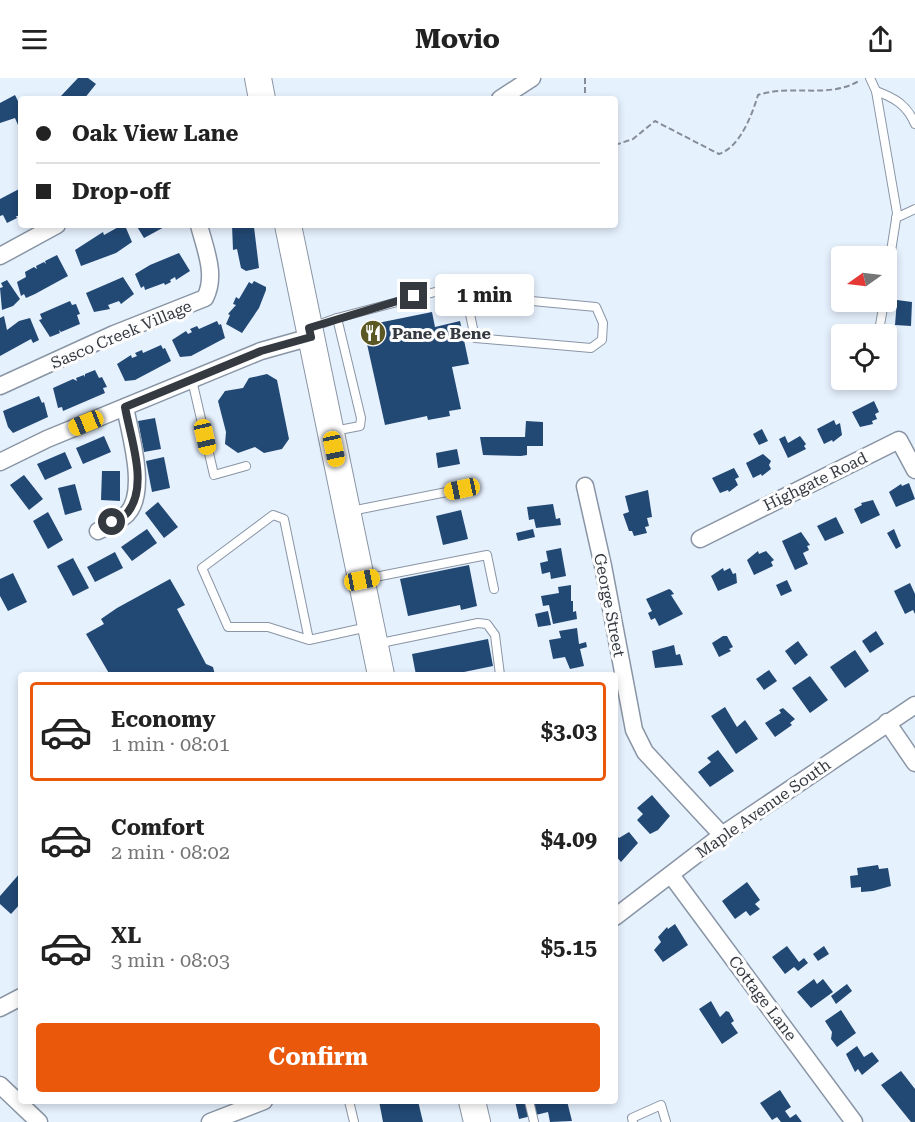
<!DOCTYPE html>
<meta charset="utf-8">
<style>
body{margin:0;font-family:"Roboto Serif",serif;background:#f6f6f6;color:#222;height:100vh;display:flex;flex-direction:column;font-size:22px;white-space:nowrap}
*{box-sizing:border-box;margin:0}
p{font-size:20px;color:#767676}
.icon{flex:none;width:33px;height:33px;fill:none;stroke:currentColor;stroke-width:2;stroke-linecap:round;stroke-linejoin:round}
.map{position:relative;flex:1;overflow:hidden}
.side{position:absolute;left:18px;top:594px;width:600px;height:432px;display:flex;flex-direction:column;background:#fff;border-radius:6px;box-shadow:0 3px 9px #0003}
.side>*{flex:none}
.banner{position:absolute;left:18px;top:18px;width:600px;height:132px;border-radius:6px;box-shadow:0 3px 9px #0003;display:grid;align-content:center;height:132px;padding:0 18px;background:#fff}
.needle{width:39px;rotate:256deg}
.fabs{position:absolute;left:831px;top:168px;display:grid;gap:12px}
.fabs a{display:grid;place-items:center;width:66px;height:66px;border-radius:6px;background:#fff;box-shadow:0 3px 9px #0003;font-size:30px}
.end{position:absolute;width:27px;height:27px;margin:-14px;border:8px solid #353a41;background:#fff;box-shadow:0 0 0 3px #fff}
.from{border-radius:50%}
.bubble{position:absolute;height:42px;border-radius:6px;background:#fff;box-shadow:0 3px 9px #0003;font-size:20px;font-weight:700;line-height:42px;text-align:center}
.car{position:absolute;width:18px;height:36px;margin:-18px -9px;border-radius:8px;box-shadow:0 0 4px 2px #0007;background:linear-gradient(#f5c518 24%,#345 0 40%,#f5c518 0 76%,#345 0 86%,#f5c518 0)}
.banner b{display:flex;align-items:center;gap:21px;height:57px;font-size:22px}
.banner b+b{border-top:2px solid #e0e0e0}
.banner i{width:15px;height:15px;background:#222}
ul{padding:10px 0 0;list-style:none}
li{display:flex;align-items:center;gap:18px;height:99px;margin:0 12px 9px;padding:0 6px;border:3px solid transparent;border-radius:6px}
li div{flex:1}
li b{display:block;font-size:22px}
li em{font-style:normal;font-weight:700}
li.on{border-color:#ea580c}
li>.icon{width:54px;height:54px;stroke-width:1.5}
.primary-button{display:flex;gap:12px;margin-top:auto;padding:12px 18px}
.primary-button a{flex:1;height:69px;border-radius:6px;background:#ea580c;color:#fff;font-size:24px;font-weight:700;line-height:69px;text-align:center}
header{display:flex;justify-content:space-between;align-items:center;height:78px;padding:0 18px;background:#fff;font-size:27px;font-weight:700}
.map>svg:first-child{display:block}
.building{fill:#224874}
.lines{fill:none;stroke-linecap:round;stroke-linejoin:round}
.service-casing{stroke:#8995a5;stroke-width:10}
.minor-casing{stroke:#8995a5;stroke-width:19}
.primary-casing{stroke:#8995a5;stroke-width:28}
.path{stroke:#868d97;stroke-width:2;stroke-dasharray:6 3;stroke-linecap:butt}
.service{stroke:#fff;stroke-width:8}
.minor{stroke:#fff;stroke-width:16}
.primary{stroke:#fff;stroke-width:26}
.route{stroke:#353a41;stroke-width:8}
.labels{text-anchor:middle;stroke-width:6;stroke-linejoin:round;paint-order:stroke}
.poi-label{font-size:16px;font-weight:bold;fill:#353a41;stroke:#fdfdfd;text-anchor:start}
.street-label{font-size:16px;fill:#353a41;stroke:#fdfdfd}
</style>
<header><svg class="icon" aria-label="menu" viewBox="0 0 24 24"><path d="M4 6h16M4 12h16M4 18h16"/></svg>Movio<svg class="icon" aria-label="share" viewBox="0 0 24 24"><path d="M12 15V3M7 8l5-5 5 5M5 13v7h14v-7"/></svg></header>
<div class="map">
<svg width="915" height="1044" viewBox="0 0 915 1044">
<rect width="100%" height="100%" fill="#e6f1fe"/>
<!-- building -->
<g class="building">
<polygon points="78,0 88,0 96,6 84,21 63,21 61,18"/>
<polygon points="15,17 21,29 21,46 18,47 15,40 0,45 0,25"/>
<polygon points="21,110 21,138 16,138 17,140 7,145 3,137 0,138 0,121"/>
<polygon points="122,147 126,150 132,164 116,175 81,188 75,172 103,154 104,157"/>
<polygon points="136,147 168,147 144,160"/>
<polygon points="232,147 254,149 259,190 246,193 241,190 237,171 233,172"/>
<polygon points="179,175 190,193 176,202 175,199 170,202 171,204 165,207 164,205 145,212 144,208 141,210 135,196 150,187"/>
<polygon points="57,177 68,198 35,216 26,220 24,216 21,218 17,204 26,199 25,194 34,189 37,191 36,188 44,184 46,186 45,183"/>
<polygon points="123,199 134,216 121,226 119,223 108,227 110,231 94,234 86,215"/>
<polygon points="7,202 20,221 13,228 2,232 0,210 3,209 1,205"/>
<polygon points="254,203 266,209 266,212 259,230 242,255 226,246 230,237 228,236 236,227 233,226 236,219 239,221 249,204 252,206"/>
<polygon points="897,222 912,224 911,248 895,247"/>
<polygon points="70,223 72,227 76,226 80,236 77,237 80,246 61,254 59,252 60,255 50,259 39,242 42,241 40,236"/>
<polygon points="432,234 435,249 460,243 469,286 452,289 461,331 449,333 450,338 428,342 427,338 385,347 363,248"/>
<polygon points="4,238 7,252 19,243 30,240 39,262 33,265 31,261 0,278 0,240"/>
<polygon points="217,243 219,247 221,246 225,260 191,278 180,279 172,262 186,253 188,256 192,254 190,251 197,248 199,251"/>
<polygon points="161,267 163,271 165,270 171,283 169,284 135,302 125,303 117,286 131,277 132,280 137,278 135,275 142,272 143,275"/>
<polygon points="95,292 99,300 102,299 107,309 103,310 105,315 63,333 62,329 58,330 53,310 73,301 77,303 76,300 84,297 85,299 85,296"/>
<polygon points="267,296 277,302 289,361 282,371 264,375 255,369 238,375 225,366 226,354 218,323 225,313 243,310 249,300"/>
<polygon points="39,318 42,325 44,324 48,339 13,355 8,349 3,333"/>
<polygon points="874,323 879,334 875,336 877,341 872,343 873,346 860,349 852,334"/>
<polygon points="155,340 161,371 144,374 138,343"/>
<polygon points="834,342 836,347 840,345 842,357 833,364 832,362 824,366 817,351"/>
<polygon points="526,343 543,344 543,368 527,368 527,377 521,378 483,377 480,359 525,359"/>
<polygon points="762,351 768,363 759,367 753,356"/>
<polygon points="104,358 111,374 83,386 76,370"/>
<polygon points="785,358 788,365 800,358 806,366 804,368 806,371 788,380 779,361"/>
<polygon points="457,371 460,386 438,390 436,375"/>
<polygon points="65,374 72,390 45,402 37,386"/>
<polygon points="763,376 771,383 769,387 771,391 762,398 761,396 753,400 746,385"/>
<polygon points="164,379 170,410 152,414 146,383"/>
<polygon points="734,390 739,399 735,401 738,407 729,414 728,412 720,415 712,400"/>
<polygon points="102,393 120,393 120,423 101,422"/>
<polygon points="24,397 43,421 29,432 10,407"/>
<polygon points="909,405 915,421 896,429 889,414 901,406 902,408"/>
<polygon points="75,406 82,432 65,437 58,410"/>
<polygon points="648,412 652,439 647,440 649,448 645,449 647,455 634,458 632,453 629,453 623,436 629,434 625,418"/>
<polygon points="873,422 880,437 861,446 854,431 862,427 861,425"/>
<polygon points="158,424 178,449 164,460 145,435"/>
<polygon points="553,426 556,441 560,440 561,447 536,450 534,441 529,442 527,429"/>
<polygon points="461,432 468,461 443,467 436,438"/>
<polygon points="48,434 63,462 48,471 33,443"/>
<polygon points="836,439 844,455 825,463 817,448"/>
<polygon points="147,451 157,465 132,483 121,469"/>
<polygon points="533,451 535,459 518,463 516,455"/>
<polygon points="894,451 901,468 896,471 887,455"/>
<polygon points="801,454 810,467 807,468 809,472 803,475 808,486 795,492 782,463"/>
<polygon points="561,470 566,498 551,501 550,494 542,496 540,485 548,483 546,473"/>
<polygon points="758,473 759,476 766,473 774,482 771,484 773,488 754,497 747,482"/>
<polygon points="115,474 123,490 95,504 87,489"/>
<polygon points="73,480 89,510 73,518 57,488"/>
<polygon points="469,487 477,528 461,532 460,527 408,538 400,501"/>
<polygon points="723,490 724,493 730,490 733,496 736,495 737,505 718,513 711,498"/>
<polygon points="13,495 27,524 8,533 0,518 0,501"/>
<polygon points="170,501 185,527 177,531 206,586 213,589 215,597 110,597 86,556 104,546 101,541 117,530"/>
<polygon points="787,502 792,513 781,518 776,507"/>
<polygon points="910,505 915,516 915,536 913,532 905,536 894,513"/>
<polygon points="571,507 571,523 573,523 573,534 576,533 577,541 553,546 549,527 543,528 541,518 559,515 558,509"/>
<polygon points="669,511 671,512 674,516 671,517 683,536 659,548 655,540 651,542 648,535 652,533 646,521"/>
<polygon points="548,533 551,547 538,549 535,536"/>
<polygon points="577,550 579,566 586,564 587,569 580,571 584,588 570,591 565,579 553,581 549,562 561,560 559,553"/>
<polygon points="876,553 884,566 870,575 862,563"/>
<polygon points="723,558 727,558 733,569 729,571 731,573 719,579 712,565"/>
<polygon points="488,561 493,588 464,594 464,597 416,597 412,576"/>
<polygon points="798,563 808,577 795,587 785,573"/>
<polygon points="674,567 676,577 680,576 683,587 655,590 652,573"/>
<polygon points="855,572 869,593 845,610 830,589"/>
<polygon points="769,592 777,603 764,612 756,601"/>
<polygon points="810,598 828,622 810,635 792,610"/>
<polygon points="725,629 737,649 745,642 758,661 736,676 711,638"/>
<polygon points="783,630 795,641 790,645 792,647 775,659 765,645 781,635 779,632"/>
<polygon points="718,672 734,693 710,709 698,694 711,684 707,680"/>
<polygon points="652,717 670,738 658,752 650,756 637,742 643,736 637,730"/>
<polygon points="629,754 638,765 621,784 615,777 615,756 619,760"/>
<polygon points="878,787 879,791 888,790 891,808 873,813 861,814 861,809 851,810 850,798 858,797 857,790"/>
<polygon points="21,794 21,825 11,836 0,826 0,818"/>
<polygon points="747,804 760,822 755,826 760,831 750,838 746,833 735,841 722,823"/>
<polygon points="675,846 688,867 663,884 654,872 661,864 658,859 667,849 668,851"/>
<polygon points="787,868 799,884 804,880 808,885 798,893 794,889 785,896 772,879"/>
<polygon points="824,868 829,876 818,883 813,876"/>
<polygon points="814,901 817,906 823,901 833,914 811,930 797,914"/>
<polygon points="847,906 852,913 836,926 831,918"/>
<polygon points="711,923 720,939 726,933 729,934 734,943 731,945 738,955 722,966 699,931"/>
<polygon points="841,932 856,955 837,969 831,961 832,954 825,943"/>
<polygon points="857,968 864,979 872,974 879,983 862,997 858,991 855,994 846,976"/>
<polygon points="901,993 915,1011 915,1044 911,1044 881,1007"/>
<polygon points="780,1012 791,1029 785,1033 790,1040 796,1036 802,1044 781,1044 777,1039 772,1042 760,1025"/>
<polygon points="379,1023 418,1023 423,1044 383,1044"/>
<polygon points="515,1023 567,1023 572,1043 550,1044 548,1034 519,1041"/>
</g>
<g class="lines">
<!-- service casing -->
<g class="service-casing">
<g id="service">
<polyline points="870,0 876,13 897,135 886,205"/>
<path d="M876,13C895,20 907,27 915,46"/>
<polyline points="896,140 915,131"/>
<polyline points="337,240 435,214 596,229 603,245 602,262 591,270 475,260 466,217"/>
<polyline points="880,247 884,224"/>
<polyline points="312,249 337,240 361,340 360,348 334,353"/>
<polyline points="192,302 214,397 246,388"/>
<polyline points="351,433 462,411"/>
<polyline points="365,501 487,477 494,511"/>
<polyline points="309,562 268,549 228,549 202,490 273,437 284,441 309,562 368,549"/>
<polyline points="376,566 478,545 487,546 495,557 500,597"/>
<polyline points="349,1023 354,1044"/>
<polyline points="529,1023 534,1044"/>
<polyline points="633,1044 632,1040 661,1027 666,1044"/>
</g>
</g>
<!-- minor casing -->
<g class="minor-casing">
<g id="minor">
<polyline points="500,21 532,0"/>
<polyline points="0,178 57,147"/>
<path d="M0,308L114,256L205,220C217,197 205,171 199,147"/>
<polyline points="0,384 47,361 261,273 311,259"/>
<polyline points="585,408 603,488 634,652 645,674 722,757"/>
<path d="M98,453C107,448 120,443 127,436C148,414 130,356 125,329"/>
<polyline points="700,461 899,362 915,392"/>
<polyline points="887,644 915,685"/>
<polyline points="671,797 854,1044"/>
<polyline points="615,839 722,757 915,627"/>
<polyline points="0,930 21,919"/>
<polyline points="0,1007 39,1044"/>
<polyline points="210,1044 264,1023"/>
</g>
</g>
<!-- primary casing -->
<g class="primary-casing">
<g id="primary">
<polyline points="258,0 262,21"/>
<polyline points="288,147 381,597"/>
<polyline points="472,1023 477,1044"/>
</g>
</g>
<!-- path -->
<g class="path">
<polyline points="585,0 585,21"/>
<path d="M615,67L633,61L655,43L719,76C740,69 752,37 758,17C792,6 828,21 859,3"/>
</g>
<!-- service -->
<use href="#service" class="service"/>
<!-- minor -->
<use href="#minor" class="minor"/>
<!-- primary -->
<use href="#primary" class="primary"/>
</g>
<g class="lines">
<!-- route -->
<path class="route" d="M112,444C117,441 124,439 128,434C149,407 130,359 125,329L261,273L311,259L309,250L414,218"/>
</g>
<!-- icons -->
<defs>
<g id="restaurant-disc" transform="scale(1.35)"><circle r="9.5" fill="#5b5824" stroke="#fdfdfd"/><path d="M-5-6h1v4h1v-4h1v4h1v-4h1v5L-1.5 .5V6h-2V.5L-5-1ZM5-6V6H3V1.5H1.5Q1.5-4 5-6Z" fill="#fff"/></g>
</defs>
<g fill-rule="evenodd">
<use href="#restaurant-disc" x="373" y="255"/>
</g>
<g class="labels">
<!-- poi labels -->
<g class="poi-label">
<text x="392" y="261">Pane e Bene</text>
</g>
<!-- street labels -->
<g class="street-label">
<text transform="translate(121 256) rotate(-23)" y="6">Sasco Creek Village</text>
<text transform="translate(815 403) rotate(-26)" y="6">Highgate Road</text>
<text transform="translate(610 527) rotate(79)" y="6">George Street</text>
<text transform="translate(763 730) rotate(-35)" y="6">Maple Avenue South</text>
<text transform="translate(763 920) rotate(53)" y="6">Cottage Lane</text>
</g>
</g>
</svg>
<div class="fabs">
<a><svg class="needle" viewBox="-14 -14 28 28"><path d="M0-13l5 13h-10z" fill="#e53935"/><path d="M0 13l5-13h-10z" fill="#767676"/></svg></a>
<a><svg class="icon" aria-label="locate" viewBox="0 0 24 24"><circle cx="12" cy="12" r="6"/><path d="M12 2v4M12 18v4M2 12h4M18 12h4"/></svg></a>
</div>
<i class="end from" style="left:112px;top:444px"></i>
<i class="end" style="left:414px;top:218px"></i>
<div class="bubble" style="left:435px;top:196px;width:99px">1 min</div>
<i class="car" style="left:86px;top:345px;rotate:248deg"></i>
<i class="car" style="left:205px;top:359px;rotate:167deg"></i>
<i class="car" style="left:334px;top:371px;rotate:168deg"></i>
<i class="car" style="left:462px;top:411px;rotate:258deg"></i>
<i class="car" style="left:362px;top:502px;rotate:79deg"></i>
<div class="banner">
<b><i class="from"></i>Oak View Lane</b>
<b><i></i>Drop-off</b>
</div>
<section class="side">
<ul>
<li class="on"><svg class="icon" aria-label="car" viewBox="0 0 24 24"><path d="M5 17H2v-5l4-1 3-4h7l3 4 3 1v5h-3M9 17h6M6 11h13"/><circle cx="7" cy="17" r="2"/><circle cx="17" cy="17" r="2"/></svg><div><b>Economy</b><p>1 min · 08:01</p></div><em>$3.03</em></li>
<li><svg class="icon" aria-label="car" viewBox="0 0 24 24"><path d="M5 17H2v-5l4-1 3-4h7l3 4 3 1v5h-3M9 17h6M6 11h13"/><circle cx="7" cy="17" r="2"/><circle cx="17" cy="17" r="2"/></svg><div><b>Comfort</b><p>2 min · 08:02</p></div><em>$4.09</em></li>
<li><svg class="icon" aria-label="car" viewBox="0 0 24 24"><path d="M5 17H2v-5l4-1 3-4h7l3 4 3 1v5h-3M9 17h6M6 11h13"/><circle cx="7" cy="17" r="2"/><circle cx="17" cy="17" r="2"/></svg><div><b>XL</b><p>3 min · 08:03</p></div><em>$5.15</em></li>
</ul>
<div class="primary-button"><a>Confirm</a></div>
</section>
</div>
